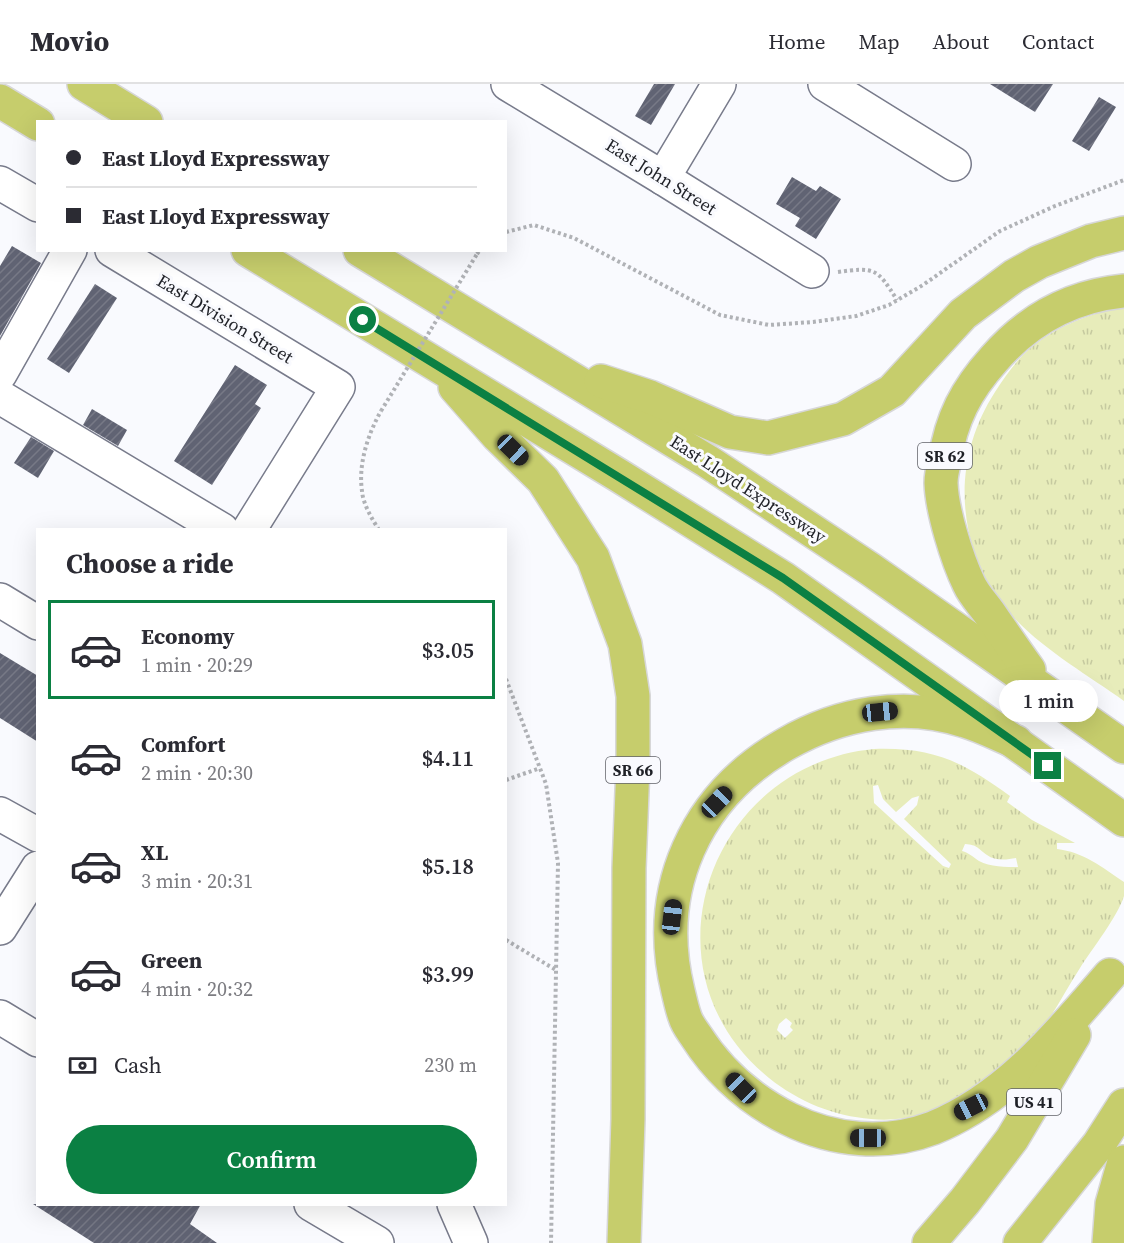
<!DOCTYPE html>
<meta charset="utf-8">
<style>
body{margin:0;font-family:"Source Serif 4",serif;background:#f7f7f7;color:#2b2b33;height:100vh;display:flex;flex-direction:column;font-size:22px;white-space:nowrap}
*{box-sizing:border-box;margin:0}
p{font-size:20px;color:#7c7c81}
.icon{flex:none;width:33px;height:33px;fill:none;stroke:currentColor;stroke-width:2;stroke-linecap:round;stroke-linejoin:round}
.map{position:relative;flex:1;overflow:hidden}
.sheet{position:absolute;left:36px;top:444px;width:471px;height:678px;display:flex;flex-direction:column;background:#fff;border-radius:0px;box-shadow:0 6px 24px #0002}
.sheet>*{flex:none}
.guide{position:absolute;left:36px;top:36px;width:471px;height:132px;border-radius:0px;box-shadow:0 6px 24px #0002;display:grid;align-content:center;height:132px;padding:0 30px;background:#fff}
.end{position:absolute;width:27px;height:27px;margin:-14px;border:8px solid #0b8043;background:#fff;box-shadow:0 0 0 3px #fff}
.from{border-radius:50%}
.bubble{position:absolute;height:42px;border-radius:21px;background:#fff;box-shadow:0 6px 24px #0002;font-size:20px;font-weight:600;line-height:42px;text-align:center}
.car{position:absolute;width:18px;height:36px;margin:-18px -9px;border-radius:8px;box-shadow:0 0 4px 2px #0007;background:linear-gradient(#222 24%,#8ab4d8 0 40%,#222 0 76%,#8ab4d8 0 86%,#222 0)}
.guide b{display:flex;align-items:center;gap:21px;height:57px;font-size:22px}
.guide b+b{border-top:2px solid #e1e1e2}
.guide i{width:15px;height:15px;background:#2b2b33}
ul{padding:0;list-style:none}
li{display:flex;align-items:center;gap:18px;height:99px;margin:0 12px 9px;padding:0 18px;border:3px solid transparent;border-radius:0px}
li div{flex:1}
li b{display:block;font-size:22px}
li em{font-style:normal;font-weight:600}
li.current{border-color:#0b8043}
li>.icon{width:54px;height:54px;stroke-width:1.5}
h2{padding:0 30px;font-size:27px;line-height:72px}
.pay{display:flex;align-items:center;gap:15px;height:66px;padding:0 30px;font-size:22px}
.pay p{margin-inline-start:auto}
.button{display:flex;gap:12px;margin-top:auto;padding:12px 30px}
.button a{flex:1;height:69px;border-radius:36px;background:#0b8043;color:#fff;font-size:24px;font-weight:600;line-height:69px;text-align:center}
header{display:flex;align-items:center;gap:36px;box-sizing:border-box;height:84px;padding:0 30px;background:#fff;border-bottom:2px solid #e1e1e2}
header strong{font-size:28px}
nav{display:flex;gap:33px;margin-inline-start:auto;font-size:21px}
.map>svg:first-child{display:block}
.grass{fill:url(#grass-tufts);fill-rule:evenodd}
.building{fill:url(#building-hatch)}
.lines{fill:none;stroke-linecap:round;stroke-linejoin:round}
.minor-casing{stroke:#787b8b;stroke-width:36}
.highway-casing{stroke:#d7d7d8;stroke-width:36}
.path{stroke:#b0b2b6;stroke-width:4;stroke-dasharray:3 3;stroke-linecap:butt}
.minor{stroke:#fff;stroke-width:33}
.highway{stroke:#c6cd6c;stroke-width:33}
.path-bridge{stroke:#b0b2b6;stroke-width:4;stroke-dasharray:3 3;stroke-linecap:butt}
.route{stroke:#0b8043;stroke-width:8}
.labels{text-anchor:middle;stroke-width:6;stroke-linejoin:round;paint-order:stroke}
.shield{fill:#f9fafe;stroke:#606268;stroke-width:1.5}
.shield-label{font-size:16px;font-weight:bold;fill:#1f2127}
.street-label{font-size:18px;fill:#1f2127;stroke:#f9fafe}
</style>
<header>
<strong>Movio</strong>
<nav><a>Home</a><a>Map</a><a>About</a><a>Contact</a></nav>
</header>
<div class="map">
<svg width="1124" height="1159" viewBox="0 0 1124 1159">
<defs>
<pattern id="grass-tufts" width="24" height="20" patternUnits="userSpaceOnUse" patternTransform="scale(1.5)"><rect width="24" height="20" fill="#e7ecba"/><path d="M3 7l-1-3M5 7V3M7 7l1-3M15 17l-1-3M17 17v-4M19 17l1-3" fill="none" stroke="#c6caa0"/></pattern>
<pattern id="building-hatch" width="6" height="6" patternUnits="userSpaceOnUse" patternTransform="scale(1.5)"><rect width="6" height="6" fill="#606373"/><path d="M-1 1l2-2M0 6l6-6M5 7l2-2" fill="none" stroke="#777986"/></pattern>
</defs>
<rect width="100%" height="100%" fill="#f9fafe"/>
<!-- grass -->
<g class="grass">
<path d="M1124,223V617C1081,586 1024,555 995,510C954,447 955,370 995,308C1006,291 1017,275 1033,262C1059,241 1091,229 1124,223Z"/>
<path d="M874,665C934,663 963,678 1010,712L1007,718L1032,736L1075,759H1057V765C1083,768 1102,783 1124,798C1124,802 1124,808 1124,812C1118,832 1092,865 1080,884C1063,910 1050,939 1028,961C1016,973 1004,985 992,997C987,1002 981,1009 975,1014C970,1017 960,1019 953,1021C924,1030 902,1038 871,1035C834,1032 799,1018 769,994C637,887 708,681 874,665ZM878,701L883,715L896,728L912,714L919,712L917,721L904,735L951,780L949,784L943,782L874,719L873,702ZM965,760C978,761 977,764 987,771C995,777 1006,776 1016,774L1018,783C1006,783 990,783 979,777C973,773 969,769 962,767ZM786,934L792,939L790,943L793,946L785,954L777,946L779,940Z"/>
</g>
<!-- building -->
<g class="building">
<polygon points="654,0 675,0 651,41 635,32"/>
<polygon points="990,0 1053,0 1035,28"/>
<polygon points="1099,13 1116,23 1089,67 1072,57"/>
<polygon points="792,93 816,107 820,102 841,115 816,155 795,142 800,134 776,120"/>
<polygon points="12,162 41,179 0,252 0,182"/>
<polygon points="95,200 117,214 69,289 47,275"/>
<polygon points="235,281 267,301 255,320 261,324 212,401 174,377"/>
<polygon points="92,325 127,346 118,362 83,341"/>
<polygon points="31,353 54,367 38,394 14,379"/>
<polygon points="0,569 38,592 38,658 0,634"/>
<polygon points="33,1120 201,1120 190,1140 217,1159 94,1159"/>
</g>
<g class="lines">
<!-- minor casing -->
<g class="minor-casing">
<g id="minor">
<polyline points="508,0 663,94 812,187"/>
<polyline points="825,0 954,80"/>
<polyline points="663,94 719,0"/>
<polyline points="0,99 38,121"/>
<polyline points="112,166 338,303 249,446"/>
<polyline points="0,290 70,166"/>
<polyline points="0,313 222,446"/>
<polyline points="0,516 38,539"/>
<polyline points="0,730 38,751"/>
<polyline points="0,844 38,784"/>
<polyline points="0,933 38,956"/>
<polyline points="311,1120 377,1159"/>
<polyline points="454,1120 471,1159"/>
</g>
</g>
<!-- highway casing -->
<g class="highway-casing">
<g id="highway">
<polyline points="84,0 146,38"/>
<polyline points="0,17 38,40"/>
<polyline points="248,166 618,391 783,494 1124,736"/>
<polyline points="360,166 707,377 870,485 1124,663"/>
<polyline points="601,297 650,313 730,348 768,354 843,335 892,307 963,230 1014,192 1039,178 1091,157 1124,149"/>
<polyline points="455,303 498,352 543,396 593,474 625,560 633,612 633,681 629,784 628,1035 624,1159"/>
<path d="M1029,586C1016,568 1003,549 990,530C983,520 974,511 969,500C957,475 942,427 941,399C941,392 943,383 945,376C951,335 966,306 994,275C1028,236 1072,212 1124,207"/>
<path d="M1016,658C999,651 982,642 965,637C905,617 840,629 786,660C695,712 653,805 678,907C680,915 682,925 685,933C687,940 692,946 696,952C719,988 751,1016 789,1035C833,1057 886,1062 933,1044C1007,1014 1059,950 1110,891"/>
<polyline points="929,1159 965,1117 1012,1055 1074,951"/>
<polyline points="1020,1159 1099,1060 1124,1021"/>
<polyline points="1109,1159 1112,1120 1124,1078"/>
</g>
</g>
<!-- path -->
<g class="path">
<polyline points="506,148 534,141 574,154 720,231 769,241 813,238 856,232 889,221 923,201 1000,147 1055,122 1124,96"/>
<polyline points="477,170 480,166"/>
<path d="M838,188C875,183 877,184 897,216"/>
<path d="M379,446C372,435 363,420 362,407C358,380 368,350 381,327"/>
<polyline points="506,595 546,700 558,779 551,1159"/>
<polyline points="506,696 540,684"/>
<polyline points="506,856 556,886"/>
</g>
<!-- minor -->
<use href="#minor" class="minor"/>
<!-- highway -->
<use href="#highway" class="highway"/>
<!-- path-bridge -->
<polyline class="path-bridge" points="381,327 477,170"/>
</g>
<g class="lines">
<!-- route -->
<polyline class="route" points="363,236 783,494 1048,682"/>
</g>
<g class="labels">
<!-- shield labels -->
<g class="shield">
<rect x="918" y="359" width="54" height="26" rx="4.5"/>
<rect x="606" y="673" width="54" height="26" rx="4.5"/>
<rect x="1007" y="1005" width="54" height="26" rx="4.5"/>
</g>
<g class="shield-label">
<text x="945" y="378">SR 62</text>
<text x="633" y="692">SR 66</text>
<text x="1034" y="1024">US 41</text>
</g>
<!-- street labels -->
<g class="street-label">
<text transform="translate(661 93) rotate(32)" y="6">East John Street</text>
<text transform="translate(225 235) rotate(31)" y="6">East Division Street</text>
<text transform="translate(748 405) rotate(33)" y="6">East Lloyd Expressway</text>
</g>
</g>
</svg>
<i class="end from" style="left:363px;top:236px"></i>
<i class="end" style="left:1048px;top:682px"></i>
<div class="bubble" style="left:999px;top:596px;width:99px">1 min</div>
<i class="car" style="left:513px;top:366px;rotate:134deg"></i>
<i class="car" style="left:880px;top:628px;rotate:84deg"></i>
<i class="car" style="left:717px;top:718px;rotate:44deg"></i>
<i class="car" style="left:672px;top:833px;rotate:7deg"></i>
<i class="car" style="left:741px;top:1004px;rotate:315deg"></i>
<i class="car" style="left:971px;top:1023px;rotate:243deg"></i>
<i class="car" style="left:868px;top:1054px;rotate:270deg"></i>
<div class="guide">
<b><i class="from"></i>East Lloyd Expressway</b>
<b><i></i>East Lloyd Expressway</b>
</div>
<section class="sheet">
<h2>Choose a ride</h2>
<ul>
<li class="current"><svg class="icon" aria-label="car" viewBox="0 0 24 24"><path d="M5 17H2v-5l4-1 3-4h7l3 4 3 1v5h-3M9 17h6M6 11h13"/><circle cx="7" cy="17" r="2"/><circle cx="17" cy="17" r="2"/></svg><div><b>Economy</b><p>1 min · 20:29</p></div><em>$3.05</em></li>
<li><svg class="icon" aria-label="car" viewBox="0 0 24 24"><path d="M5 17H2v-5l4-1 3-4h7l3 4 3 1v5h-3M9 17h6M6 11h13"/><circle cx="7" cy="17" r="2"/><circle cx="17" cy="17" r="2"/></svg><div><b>Comfort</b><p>2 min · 20:30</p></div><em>$4.11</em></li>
<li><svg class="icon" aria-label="car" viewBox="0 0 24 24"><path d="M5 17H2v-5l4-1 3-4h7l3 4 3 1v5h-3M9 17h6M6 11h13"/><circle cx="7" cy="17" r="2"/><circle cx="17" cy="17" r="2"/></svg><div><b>XL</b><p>3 min · 20:31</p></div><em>$5.18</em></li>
<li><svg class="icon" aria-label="car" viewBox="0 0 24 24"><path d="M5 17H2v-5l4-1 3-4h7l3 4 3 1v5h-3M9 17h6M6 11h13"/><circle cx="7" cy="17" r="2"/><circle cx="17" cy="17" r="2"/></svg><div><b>Green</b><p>4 min · 20:32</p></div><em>$3.99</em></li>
</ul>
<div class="pay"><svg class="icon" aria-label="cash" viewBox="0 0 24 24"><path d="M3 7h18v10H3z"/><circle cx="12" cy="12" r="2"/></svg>Cash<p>230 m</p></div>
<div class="button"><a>Confirm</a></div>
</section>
</div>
